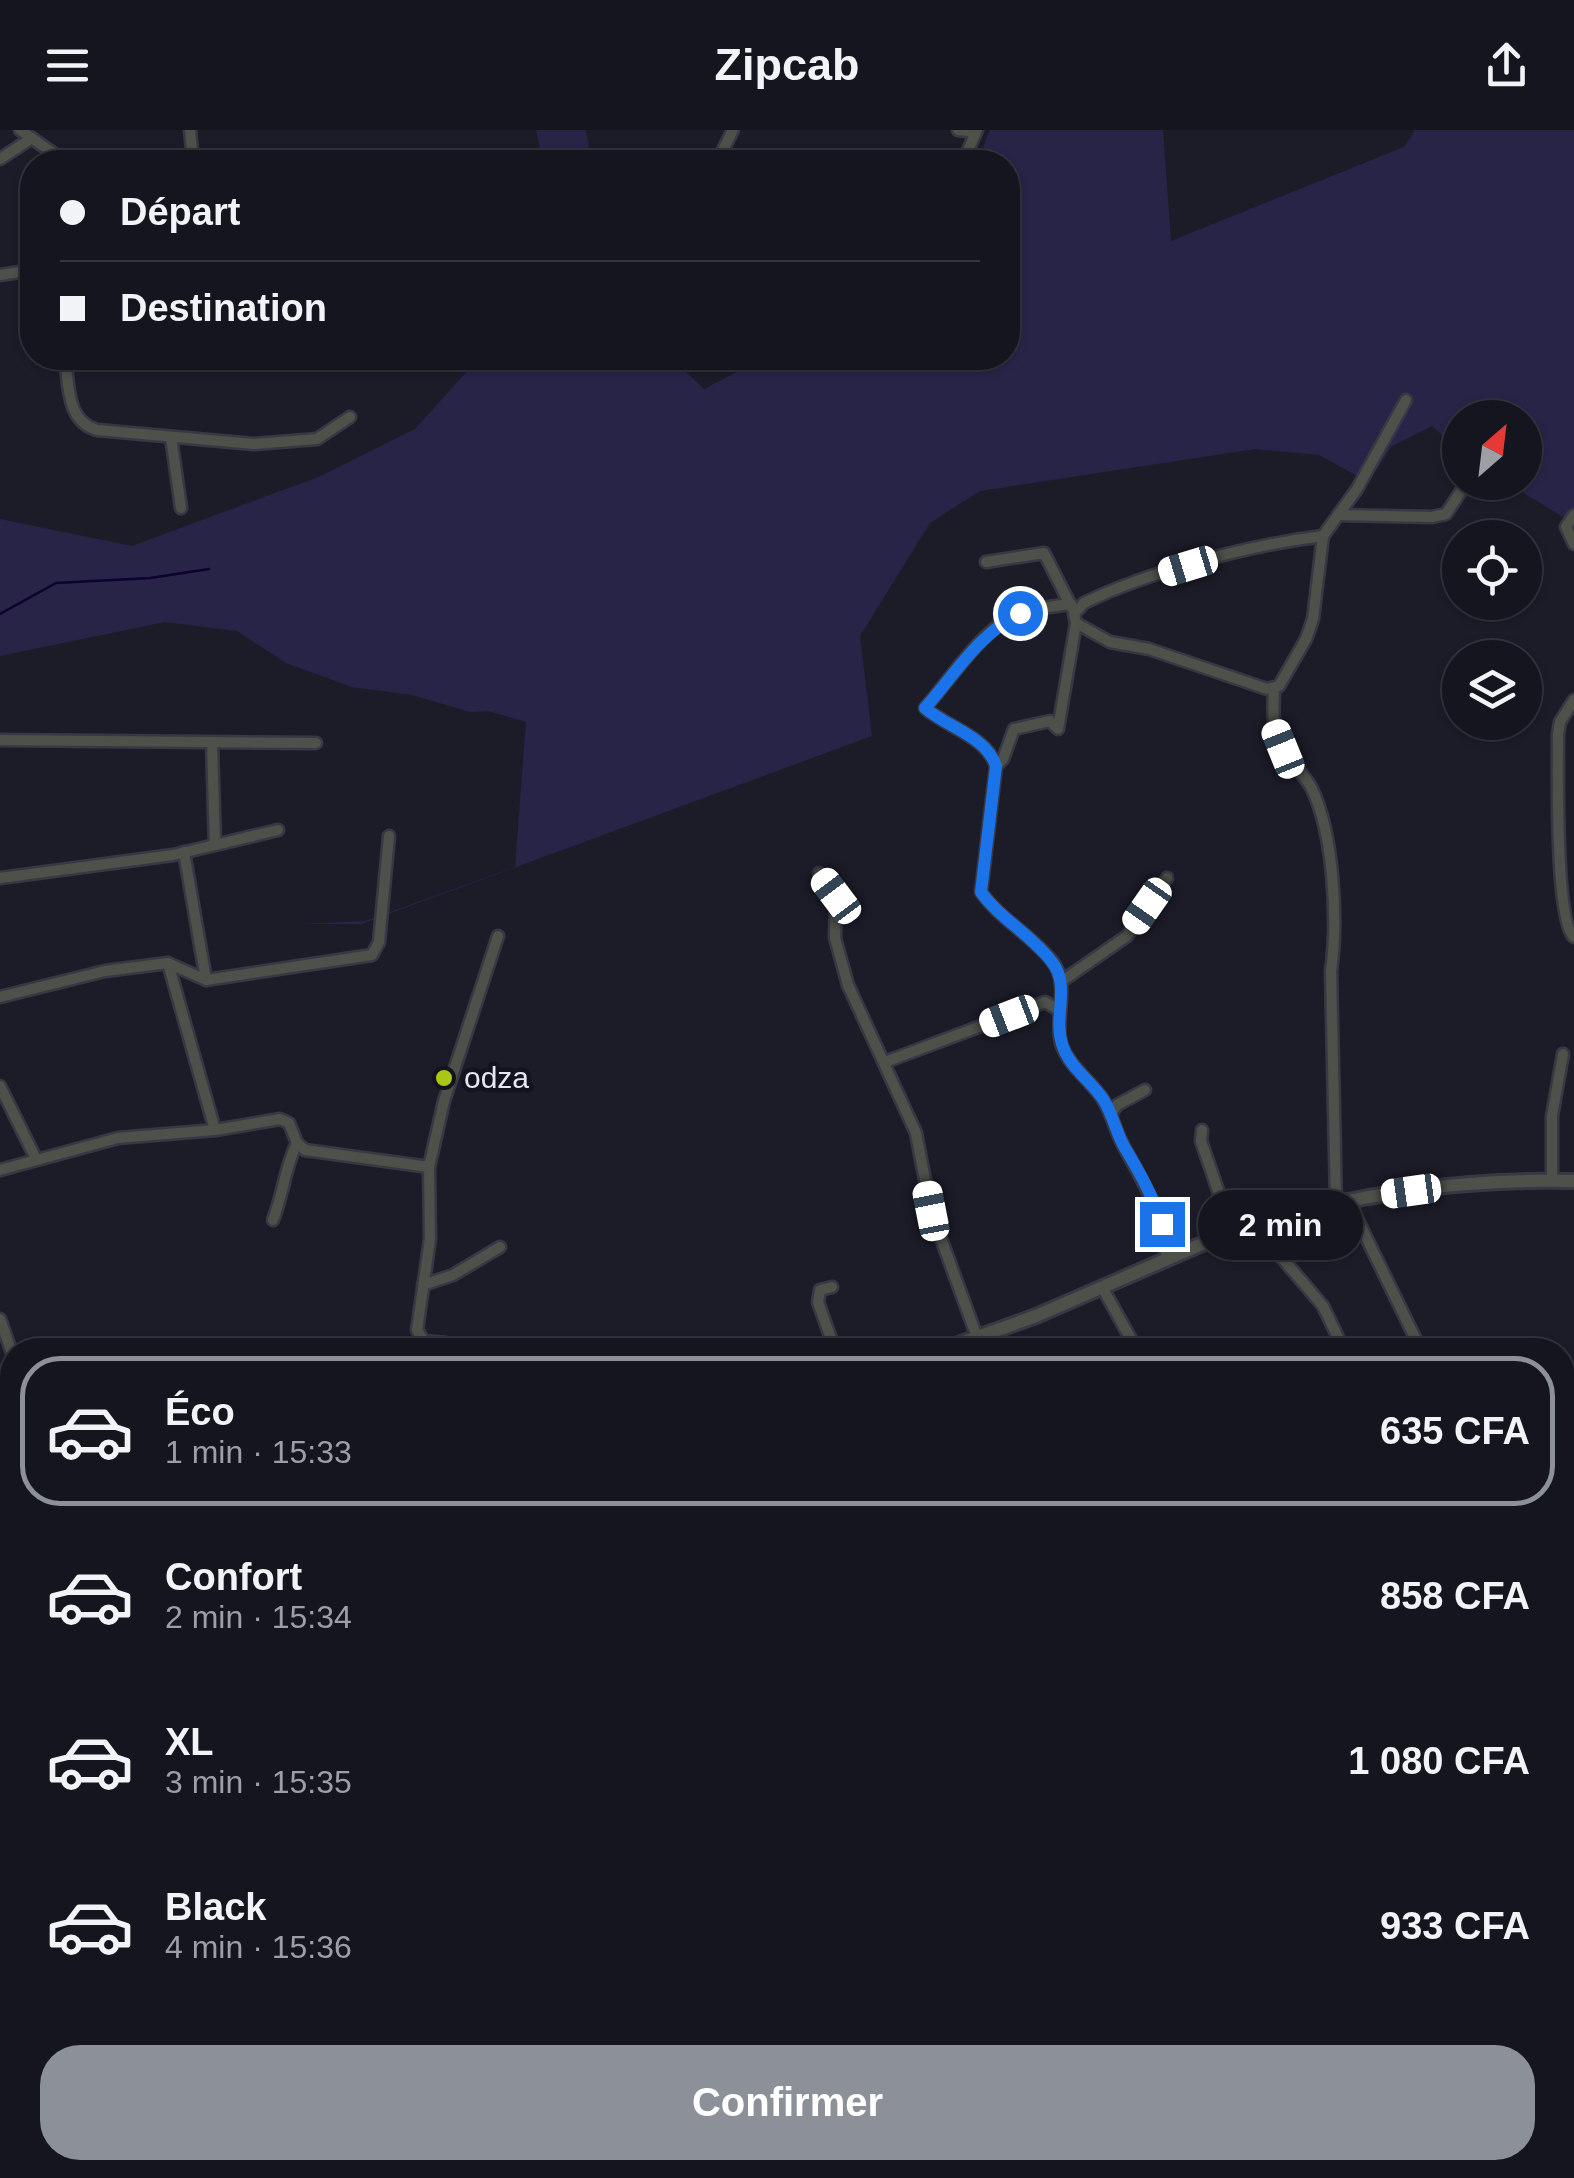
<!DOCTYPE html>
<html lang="fr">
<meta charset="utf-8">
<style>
body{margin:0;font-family:Arial,sans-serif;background:#1e1e28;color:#f1f3f6;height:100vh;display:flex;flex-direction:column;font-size:38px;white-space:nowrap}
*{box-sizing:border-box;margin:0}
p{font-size:32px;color:#9d9fa4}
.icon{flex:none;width:55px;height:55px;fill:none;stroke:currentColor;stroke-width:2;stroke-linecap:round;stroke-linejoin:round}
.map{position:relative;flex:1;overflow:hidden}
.drawer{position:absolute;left:0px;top:1208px;width:1575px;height:842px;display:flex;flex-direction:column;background:#15151f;border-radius:40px 40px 0 0;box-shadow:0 2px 8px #0004,0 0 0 2px #34343d}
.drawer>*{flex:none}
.top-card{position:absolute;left:20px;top:20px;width:1000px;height:220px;border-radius:40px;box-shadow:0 2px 8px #0004,0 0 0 2px #34343d;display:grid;align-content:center;height:220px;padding:0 40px;background:#15151f}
.needle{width:65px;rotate:28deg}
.tools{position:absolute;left:1442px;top:270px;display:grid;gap:20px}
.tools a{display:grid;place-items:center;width:100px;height:100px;border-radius:50%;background:#15151f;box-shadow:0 2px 8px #0004,0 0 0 2px #34343d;font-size:50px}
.end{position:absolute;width:45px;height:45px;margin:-22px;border:12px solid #1a73e8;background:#fff;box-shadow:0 0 0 5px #fff}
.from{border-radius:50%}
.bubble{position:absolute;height:70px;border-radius:35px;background:#15151f;box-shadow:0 2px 8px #0004,0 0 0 2px #34343d;font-size:32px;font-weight:800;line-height:70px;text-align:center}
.car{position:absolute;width:30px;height:60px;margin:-30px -15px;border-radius:12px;box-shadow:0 0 8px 2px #0007;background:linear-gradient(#fff 24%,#345 0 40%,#fff 0 76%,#345 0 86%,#fff 0)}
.top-card b{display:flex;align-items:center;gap:35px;height:95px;font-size:38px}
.top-card b+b{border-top:2px solid #34343d}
.top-card i{width:25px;height:25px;background:#f1f3f6}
ul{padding:18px 0 0;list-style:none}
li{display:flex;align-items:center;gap:30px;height:150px;margin:0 20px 15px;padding:0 20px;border:5px solid transparent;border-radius:40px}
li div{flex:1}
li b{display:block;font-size:38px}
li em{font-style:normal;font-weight:800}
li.active{border-color:#8c9099}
li>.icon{width:90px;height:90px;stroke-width:1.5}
.primary-button{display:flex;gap:20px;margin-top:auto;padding:20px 40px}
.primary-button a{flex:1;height:115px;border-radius:40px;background:#8c9099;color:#fff;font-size:40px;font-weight:800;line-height:115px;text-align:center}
header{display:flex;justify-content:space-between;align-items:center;height:130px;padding:0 40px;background:#15151f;font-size:45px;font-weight:800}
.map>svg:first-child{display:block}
.green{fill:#272448}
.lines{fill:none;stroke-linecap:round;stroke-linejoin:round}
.stream{stroke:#0c012f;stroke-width:2.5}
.minor-casing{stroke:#383845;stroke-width:15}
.tertiary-casing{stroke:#383845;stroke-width:18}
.minor{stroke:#4e504a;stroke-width:10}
.tertiary{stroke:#4e504a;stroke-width:12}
.route{stroke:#1a73e8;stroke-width:12}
.poi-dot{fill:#aac718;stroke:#13131f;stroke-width:4}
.labels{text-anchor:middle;stroke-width:9;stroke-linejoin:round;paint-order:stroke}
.poi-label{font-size:30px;fill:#e5e6ee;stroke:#13131f;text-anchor:start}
</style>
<header><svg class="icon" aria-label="menu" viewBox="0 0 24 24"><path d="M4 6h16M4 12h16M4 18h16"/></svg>Zipcab<svg class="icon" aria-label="share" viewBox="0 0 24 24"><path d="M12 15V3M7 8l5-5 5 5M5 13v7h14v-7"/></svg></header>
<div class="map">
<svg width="1574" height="2048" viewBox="0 0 1574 2048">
<rect width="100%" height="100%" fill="#1c1c29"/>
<!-- green -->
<g class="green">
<polygon points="536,0 586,0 591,32 543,32"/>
<polygon points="990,0 1163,0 1171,111 1404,17 1415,0 1574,0 1574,387 1563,387 1507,353 1525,352 1525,288 1460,288 1460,321 1432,296 1392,316 1368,352 1319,325 1255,319 980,361 930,393 860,506 872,606 361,794 301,794 365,791 515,737 526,592 488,581 470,582 412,565 352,557 286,533 237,501 165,492 0,526 0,389 132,416 321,346 415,299 479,228 671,228 704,259 764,228 1008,228 1008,32 977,32"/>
</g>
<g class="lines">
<!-- stream -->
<polyline class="stream" points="0,484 56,453 150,448 209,439"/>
<!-- minor casing -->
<g class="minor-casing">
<g id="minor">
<polyline points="20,0 66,32"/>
<polyline points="958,0 976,2"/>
<polyline points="0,29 32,8"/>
<polyline points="173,32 193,30 190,0"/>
<polyline points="717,32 733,0"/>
<polyline points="963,32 977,0"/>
<polyline points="0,145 32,140"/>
<path d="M65,228C69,255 66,291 97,300L254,314L317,309L350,287"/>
<polyline points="171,228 174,228"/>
<polyline points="171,307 181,378"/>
<polyline points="1338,385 1432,387 1446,384 1463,358"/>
<polyline points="1574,385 1566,397 1574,414"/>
<polyline points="986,432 1044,423 1072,478"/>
<polyline points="1076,493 1110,512 1149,519 1267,559 1279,556 1306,509 1313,489 1323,406 1357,359 1406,270"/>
<path d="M1274,560C1273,581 1272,601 1283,620C1291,633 1304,644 1311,657C1334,703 1338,791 1331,841L1336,1073"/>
<path d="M1574,570L1560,592L1558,604C1558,637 1555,791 1574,807"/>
<polyline points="0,610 316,613"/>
<polyline points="212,613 215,715"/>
<path d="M996,636C986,606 948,598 925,578C951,549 985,494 1023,482C1038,478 1055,476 1071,474"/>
<polyline points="184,722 206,850"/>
<polyline points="819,743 836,766 835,808 848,855 916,1003 931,1081 977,1207"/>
<polyline points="0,748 173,725 278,700"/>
<polyline points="168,833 215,1000"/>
<polyline points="1062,851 1127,806 1167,748"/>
<polyline points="0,867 105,841 168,833 206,850 372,825 379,812 389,706"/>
<polyline points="885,932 1045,872 1059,880"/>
<polyline points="0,956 36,1029"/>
<polyline points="1111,984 1117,975 1145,960"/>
<polyline points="1202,1000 1201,1011 1232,1101"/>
<polyline points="0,1040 118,1008 215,1000 280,989 289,993 297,1013 305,1020 429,1037"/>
<polyline points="1552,1050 1552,986 1563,924"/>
<polyline points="1348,1070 1421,1220"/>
<path d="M273,1090C283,1065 285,1037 297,1013"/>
<polyline points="1263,1091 1282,1128 1323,1176 1344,1220"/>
<path d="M1167,1129C1160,1079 1148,1060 1124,1017C1115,1001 1112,983 1102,968C1089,949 1068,936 1061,913C1054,885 1071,855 1052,831C1031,805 1000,789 981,762L996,636L1003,629L1014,599L1050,591L1058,599L1076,493L1074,484L1084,473C1150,441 1250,415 1323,406"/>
<polyline points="423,1155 453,1145 500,1117"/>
<polyline points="832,1157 820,1160 818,1172 835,1220"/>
<polyline points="1102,1157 1137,1220"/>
<polyline points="0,1189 12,1223"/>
<polyline points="458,1220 445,1213 424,1211 417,1200 430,1109 429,1037 444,971 498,806"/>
<polyline points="1562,1539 1574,1550"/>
<polyline points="1562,1735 1574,1735"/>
<polyline points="0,1757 12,1771"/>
<polyline points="0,1854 12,1871"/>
<polyline points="1562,1926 1574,1945"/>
<polyline points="140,2038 149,2048"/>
<polyline points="290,2038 293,2048"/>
<polyline points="429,2038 432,2048"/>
<polyline points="483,2038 489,2048"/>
<polyline points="563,2038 569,2048"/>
<polyline points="699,2038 709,2048"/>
<polyline points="1137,2038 1154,2048"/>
<polyline points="682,2048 692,2038"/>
<polyline points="1049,2048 1059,2038"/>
<polyline points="1256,2048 1260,2043"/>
</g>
</g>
<!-- tertiary casing -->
<g class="tertiary-casing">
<g id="tertiary">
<path d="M942,1220L1036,1186L1232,1101C1342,1066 1459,1048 1574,1051"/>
<polyline points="0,1740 12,1731"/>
</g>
</g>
<!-- minor -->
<use href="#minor" class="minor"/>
<!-- tertiary -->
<use href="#tertiary" class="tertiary"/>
</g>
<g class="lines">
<!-- route -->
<path class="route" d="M1020,483C979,504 955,544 925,578C948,598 986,606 996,636L981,762C1000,789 1032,805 1052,832C1071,856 1053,886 1062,914C1069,937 1090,950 1103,969C1113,984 1116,1003 1125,1018C1140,1043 1153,1066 1162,1094"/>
</g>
<!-- markers -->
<circle class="poi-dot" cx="444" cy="948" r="10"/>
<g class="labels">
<!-- poi labels -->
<g class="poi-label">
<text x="464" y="958">odza</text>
</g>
</g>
</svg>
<div class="tools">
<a><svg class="needle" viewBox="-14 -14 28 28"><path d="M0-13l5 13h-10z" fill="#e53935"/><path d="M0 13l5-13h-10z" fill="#9d9fa4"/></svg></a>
<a><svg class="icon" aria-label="locate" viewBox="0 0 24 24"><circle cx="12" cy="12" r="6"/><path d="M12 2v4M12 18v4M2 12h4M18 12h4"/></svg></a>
<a><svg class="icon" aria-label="layers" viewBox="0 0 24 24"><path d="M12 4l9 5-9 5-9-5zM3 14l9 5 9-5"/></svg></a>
</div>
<i class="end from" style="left:1020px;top:483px"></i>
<i class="end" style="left:1162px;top:1094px"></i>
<div class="bubble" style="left:1198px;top:1060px;width:165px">2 min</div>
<i class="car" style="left:1188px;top:436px;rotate:253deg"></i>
<i class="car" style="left:1283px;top:619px;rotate:338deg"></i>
<i class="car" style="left:836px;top:766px;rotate:323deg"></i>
<i class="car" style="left:1147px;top:776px;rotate:215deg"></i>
<i class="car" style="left:1009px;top:886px;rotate:249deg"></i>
<i class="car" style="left:1411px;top:1061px;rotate:262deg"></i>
<i class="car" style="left:931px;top:1081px;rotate:349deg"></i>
<div class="top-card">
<b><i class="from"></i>Départ</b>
<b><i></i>Destination</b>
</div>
<section class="drawer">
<ul>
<li class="active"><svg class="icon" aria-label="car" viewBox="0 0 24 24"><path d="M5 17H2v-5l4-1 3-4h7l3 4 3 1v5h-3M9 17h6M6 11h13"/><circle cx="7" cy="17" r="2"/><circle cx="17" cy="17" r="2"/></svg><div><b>Éco</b><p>1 min · 15:33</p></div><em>635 CFA</em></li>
<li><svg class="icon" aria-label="car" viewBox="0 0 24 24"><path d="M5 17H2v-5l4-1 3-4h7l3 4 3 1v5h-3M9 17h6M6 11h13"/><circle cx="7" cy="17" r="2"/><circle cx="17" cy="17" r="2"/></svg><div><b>Confort</b><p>2 min · 15:34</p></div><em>858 CFA</em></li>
<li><svg class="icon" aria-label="car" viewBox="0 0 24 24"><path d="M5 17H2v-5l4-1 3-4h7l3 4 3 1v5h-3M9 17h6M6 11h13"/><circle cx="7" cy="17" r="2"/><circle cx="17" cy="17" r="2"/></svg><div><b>XL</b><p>3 min · 15:35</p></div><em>1 080 CFA</em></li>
<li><svg class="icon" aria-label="car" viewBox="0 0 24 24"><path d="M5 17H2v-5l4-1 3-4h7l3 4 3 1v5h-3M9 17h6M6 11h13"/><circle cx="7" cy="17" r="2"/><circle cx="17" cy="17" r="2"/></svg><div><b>Black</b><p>4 min · 15:36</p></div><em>933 CFA</em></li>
</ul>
<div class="primary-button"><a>Confirmer</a></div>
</section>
</div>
